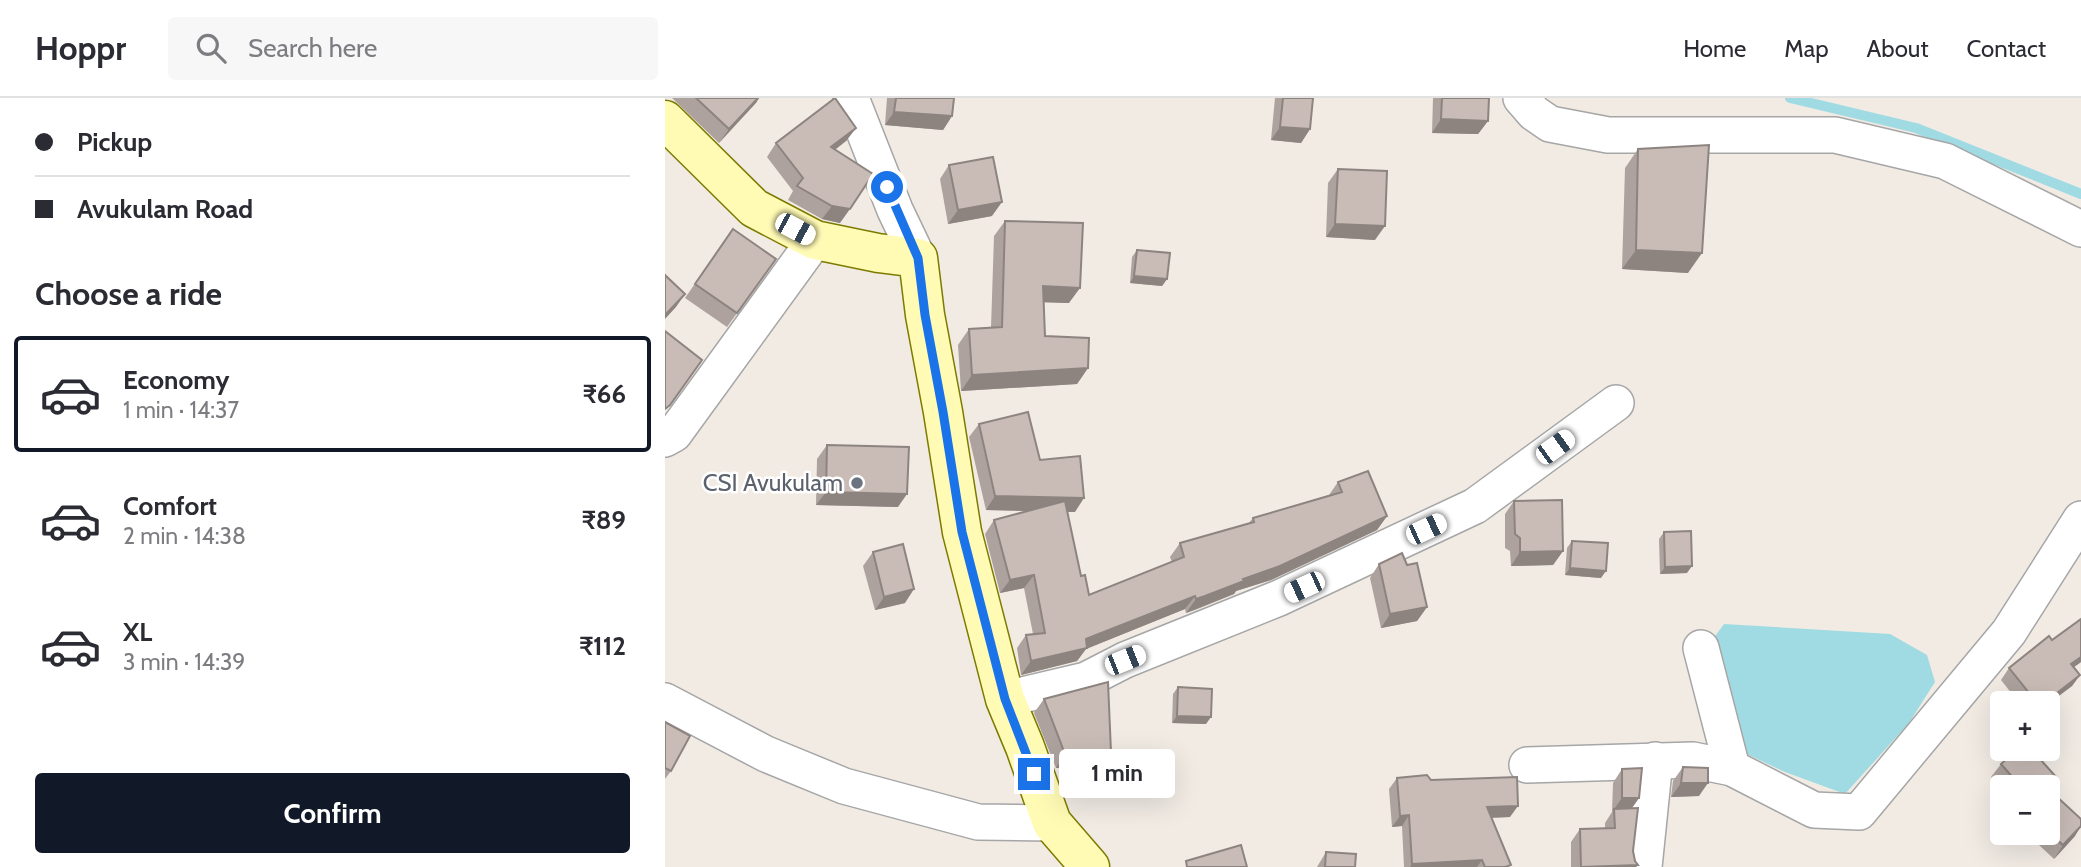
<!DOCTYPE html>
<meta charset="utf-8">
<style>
body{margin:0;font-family:Cabin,sans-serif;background:#f7f7f7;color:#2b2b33;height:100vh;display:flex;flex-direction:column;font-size:26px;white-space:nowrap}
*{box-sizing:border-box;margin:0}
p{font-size:23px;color:#7c7c81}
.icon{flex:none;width:38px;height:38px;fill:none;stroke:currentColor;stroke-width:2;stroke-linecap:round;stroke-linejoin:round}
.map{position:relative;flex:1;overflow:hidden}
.panel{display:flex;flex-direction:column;background:#fff;width:665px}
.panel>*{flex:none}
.banner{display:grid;align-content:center;height:154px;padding:0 35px;background:#fff}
.controls{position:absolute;left:1325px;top:593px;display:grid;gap:14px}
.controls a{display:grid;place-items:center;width:70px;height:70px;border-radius:7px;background:#fff;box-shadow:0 7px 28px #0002;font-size:35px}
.end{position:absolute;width:32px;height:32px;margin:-16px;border:9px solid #1a73e8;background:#fff;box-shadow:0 0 0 4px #fff}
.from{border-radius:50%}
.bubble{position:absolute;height:49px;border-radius:7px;background:#fff;box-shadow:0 7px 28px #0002;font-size:23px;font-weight:700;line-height:49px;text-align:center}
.car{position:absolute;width:21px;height:42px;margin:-21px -10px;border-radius:9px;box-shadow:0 0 5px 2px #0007;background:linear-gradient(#fff 24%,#345 0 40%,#fff 0 76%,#345 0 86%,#fff 0)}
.banner b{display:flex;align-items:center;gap:24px;height:66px;font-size:26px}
.banner b+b{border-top:2px solid #e1e1e2}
.banner i{width:18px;height:18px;background:#2b2b33}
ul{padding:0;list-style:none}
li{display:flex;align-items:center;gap:21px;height:116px;margin:0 14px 10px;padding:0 21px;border:4px solid transparent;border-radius:7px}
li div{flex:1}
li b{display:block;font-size:26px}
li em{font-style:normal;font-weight:700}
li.on{border-color:#111827}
li>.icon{width:63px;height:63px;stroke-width:1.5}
h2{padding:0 35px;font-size:32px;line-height:84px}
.button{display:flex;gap:14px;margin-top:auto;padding:14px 35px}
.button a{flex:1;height:80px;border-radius:7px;background:#111827;color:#fff;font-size:28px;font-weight:700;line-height:80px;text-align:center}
header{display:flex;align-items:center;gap:42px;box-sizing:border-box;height:98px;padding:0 35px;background:#fff;border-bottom:2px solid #e1e1e2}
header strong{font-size:33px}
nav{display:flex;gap:38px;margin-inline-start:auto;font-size:24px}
.search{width:490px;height:63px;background:#f7f7f7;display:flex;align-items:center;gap:18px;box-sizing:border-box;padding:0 24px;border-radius:7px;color:#7c7c81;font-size:26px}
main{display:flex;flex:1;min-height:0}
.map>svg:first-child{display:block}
.water{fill:#a0dbe3}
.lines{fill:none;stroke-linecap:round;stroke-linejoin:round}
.stream{stroke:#a0dbe3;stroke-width:10}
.street-casing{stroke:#a6a6a6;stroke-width:38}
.secondary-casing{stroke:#7c7b00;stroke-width:41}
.street{stroke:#fff;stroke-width:35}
.secondary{stroke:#fffab4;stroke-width:38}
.wall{fill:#ada29d}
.shaded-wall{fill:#8d8480}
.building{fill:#c9bcb7;stroke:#8d8480;stroke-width:2}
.route{stroke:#1a73e8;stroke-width:9}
.worship-dot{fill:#6b7280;stroke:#fff;stroke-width:2.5}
.labels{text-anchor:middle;stroke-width:5;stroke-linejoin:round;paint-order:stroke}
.worship-label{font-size:24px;fill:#5b616d;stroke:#fff;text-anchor:end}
</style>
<header>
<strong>Hoppr</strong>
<div class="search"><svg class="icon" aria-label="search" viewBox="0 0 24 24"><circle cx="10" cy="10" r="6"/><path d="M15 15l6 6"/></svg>Search here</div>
<nav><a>Home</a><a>Map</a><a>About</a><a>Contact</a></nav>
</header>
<main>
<section class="panel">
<div class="banner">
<b><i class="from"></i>Pickup</b>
<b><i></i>Avukulam Road</b>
</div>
<h2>Choose a ride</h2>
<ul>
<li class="on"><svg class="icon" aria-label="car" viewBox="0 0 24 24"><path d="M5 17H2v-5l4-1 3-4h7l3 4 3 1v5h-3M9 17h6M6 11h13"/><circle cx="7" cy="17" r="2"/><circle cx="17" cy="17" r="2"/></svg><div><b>Economy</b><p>1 min · 14:37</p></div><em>₹66</em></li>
<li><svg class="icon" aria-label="car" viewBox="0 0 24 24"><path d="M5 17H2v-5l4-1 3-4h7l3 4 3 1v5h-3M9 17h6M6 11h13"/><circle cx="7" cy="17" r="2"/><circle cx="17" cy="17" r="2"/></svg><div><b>Comfort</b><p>2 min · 14:38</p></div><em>₹89</em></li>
<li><svg class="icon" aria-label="car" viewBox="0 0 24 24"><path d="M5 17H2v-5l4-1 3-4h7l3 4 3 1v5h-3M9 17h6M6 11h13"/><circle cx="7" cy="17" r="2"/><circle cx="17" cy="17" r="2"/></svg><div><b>XL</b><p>3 min · 14:39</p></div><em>₹112</em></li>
</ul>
<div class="button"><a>Confirm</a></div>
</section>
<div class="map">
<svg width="1416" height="769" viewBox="0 0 1416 769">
<rect width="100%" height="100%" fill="#f1ebe4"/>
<!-- water -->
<polygon class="water" points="1059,526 1225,536 1262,557 1270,584 1244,625 1180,696 1120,674 1052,642 1045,545"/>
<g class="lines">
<!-- stream -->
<polyline class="stream" points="1125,0 1251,30 1416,96"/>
<!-- street casing -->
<g class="street-casing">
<g id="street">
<polyline points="186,0 230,112 253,160"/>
<polyline points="856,0 869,15 885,26 943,37 1170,37 1280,63 1416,131"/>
<polyline points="0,341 9,336 150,142"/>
<polyline points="1036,550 1067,670"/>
<polyline points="340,601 421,582 460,562 614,500 810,408 951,305"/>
<polyline points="0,603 101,656 179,688 313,724 387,725"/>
<polyline points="862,667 1028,662 1067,670 1149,712 1194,714 1344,534 1416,421"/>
<polyline points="979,769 990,662"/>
</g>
</g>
<!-- secondary casing -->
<g class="secondary-casing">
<polyline id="secondary" points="0,22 89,110 150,142 213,155 253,160 260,217 278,314 297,434 340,601 360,649 387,725 425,769"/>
</g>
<!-- street -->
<use href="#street" class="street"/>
<!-- secondary -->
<use href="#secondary" class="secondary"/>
</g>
<!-- wall -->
<g class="wall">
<polygon points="7,0 94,0 54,45"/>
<polygon points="222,0 289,0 287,18 278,32 220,27"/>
<polygon points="610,0 648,0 645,31 636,45 606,42"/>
<polygon points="768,0 824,0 823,23 813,36 767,35"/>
<polygon points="191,30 181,43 170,52 175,125 157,121 123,102 128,93 102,59 111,45"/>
<polygon points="973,51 1023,175 957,171 960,70"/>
<polygon points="284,67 327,118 283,126 275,81"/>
<polygon points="673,71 710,142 661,139 663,85"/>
<polygon points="340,123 404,205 379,204 380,238 423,270 412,286 296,293 293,247 304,231 326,230 329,138"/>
<polygon points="68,131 111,161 62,229 20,200"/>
<polygon points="472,152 502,181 497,188 465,185 467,159"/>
<polygon points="314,326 375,362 410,414 402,414 416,478 424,497 507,464 505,459 515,445 584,425 588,420 664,397 673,384 722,418 712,432 606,482 571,493 569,496 530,512 521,515 520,511 421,551 412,563 356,577 352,550 361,537 368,536 359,490 335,495 320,436 329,422 365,413 321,412 304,339"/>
<polygon points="162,347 233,409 151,407 152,361"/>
<polygon points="849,403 898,453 888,467 846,468 845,453 840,450 840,416"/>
<polygon points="999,434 1022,475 995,476 994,441"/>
<polygon points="907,443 936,480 900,477 902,450"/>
<polygon points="208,454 240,505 210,512 198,468"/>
<polygon points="714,466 762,509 752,523 716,530 705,480"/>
<polygon points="1387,542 1416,564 1409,569 1415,577 1407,588 1382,606 1355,606 1336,582 1344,570"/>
<polygon points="513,589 541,626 507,625 508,596"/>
<polygon points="379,601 446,654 436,668 391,670 369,615"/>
<polygon points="0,624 6,673 0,681"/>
<polygon points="1336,666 1392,680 1382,693 1382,690 1337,690 1337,692 1326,679"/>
<polygon points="1018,669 1034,698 1006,699 1008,683"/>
<polygon points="957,671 974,700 967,710 968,753 970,763 973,767 971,769 906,769 906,744 915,731 940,730 940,725 947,714 948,685"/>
<polygon points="732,680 766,682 845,719 826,720 844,769 739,769 737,728 727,729 724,691"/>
<polygon points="1382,705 1410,738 1389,761 1361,735 1382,735"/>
<polygon points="661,754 690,769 652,769"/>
</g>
<!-- shaded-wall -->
<g class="shaded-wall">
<polygon points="93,0 94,0 91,5 54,45 64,31"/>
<polygon points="229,14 287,18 278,32 220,27"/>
<polygon points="776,21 823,23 813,36 767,35"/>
<polygon points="615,29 645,31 636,45 606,42"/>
<polygon points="191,30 181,43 156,62 166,49"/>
<polygon points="337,104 327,118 283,126 293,112"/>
<polygon points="167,108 185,111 175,125 157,121"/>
<polygon points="670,126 720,128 710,142 661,139"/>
<polygon points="971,152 1037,155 1023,175 957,171"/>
<polygon points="469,178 502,181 497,188 465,185"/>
<polygon points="378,188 415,190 404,205 367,204"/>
<polygon points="20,196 11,209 0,221 0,217"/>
<polygon points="423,270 412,286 296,293 307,277"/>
<polygon points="161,394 242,396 233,409 151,407"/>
<polygon points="330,398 419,400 410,414 321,412"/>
<polygon points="722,418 712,432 606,482 571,493 569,496 521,515 531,501"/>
<polygon points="898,453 888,467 846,468 855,454"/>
<polygon points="1027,468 1022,475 995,476 1000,469"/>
<polygon points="905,470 941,473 936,480 900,477"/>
<polygon points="369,477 359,490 335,495 345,482"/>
<polygon points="249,491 240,505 210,512 219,499"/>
<polygon points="530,498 520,511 421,551 412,563 356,577 366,563"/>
<polygon points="762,509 752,523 716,530 725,516"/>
<polygon points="1416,559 1416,564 1398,577 1406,566"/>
<polygon points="1415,577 1407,588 1382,607 1382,606 1378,606"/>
<polygon points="512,618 546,619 541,626 507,625"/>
<polygon points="446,654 436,668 391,670 400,656"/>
<polygon points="1392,680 1382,693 1382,690 1381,690"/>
<polygon points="1016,685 1043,685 1034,698 1006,699"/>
<polygon points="957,700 974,700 964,714 949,711 947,714"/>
<polygon points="853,708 845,719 814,720 822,709"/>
<polygon points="744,717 737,728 727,729 735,718"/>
<polygon points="1416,728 1410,738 1389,761 1398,747"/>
<polygon points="817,762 812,769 745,769 747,766"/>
<polygon points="973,767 971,769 916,769"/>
</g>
<!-- building -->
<g class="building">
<polygon points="31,0 93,0 64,31"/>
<polygon points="170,0 191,30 166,49 208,76 185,111 167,108 132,88 138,80 111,45"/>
<polygon points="231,0 289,0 287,18 229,14"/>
<polygon points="618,0 648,0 645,31 615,29"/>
<polygon points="777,0 824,0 823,23 776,21"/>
<polygon points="1044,47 1037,155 971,152 973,51"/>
<polygon points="328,59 337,104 293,112 284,67"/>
<polygon points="673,71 722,73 720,128 670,126"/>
<polygon points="340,123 418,125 415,190 378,188 380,238 424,240 423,270 307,277 304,231 337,229"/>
<polygon points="68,131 111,161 72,215 30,186"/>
<polygon points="472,152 505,155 502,181 469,178"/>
<polygon points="0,177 20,196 0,217"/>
<polygon points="0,233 37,262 5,307 0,311"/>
<polygon points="363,314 375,362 415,358 419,400 330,398 314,326"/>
<polygon points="162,347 244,349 242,396 161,394"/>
<polygon points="703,373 722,418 615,468 578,481 579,483 540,498 531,501 530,498 421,541 422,550 366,563 361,537 380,535 369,477 345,482 329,422 400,403 416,478 420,477 424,497 519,459 515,445 589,424 588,420 677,394 673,384"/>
<polygon points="897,402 898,453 855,454 855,440 850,436 849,403"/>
<polygon points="1026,433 1027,468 1000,469 999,434"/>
<polygon points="907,443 943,445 941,473 905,470"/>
<polygon points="238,446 249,491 219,499 208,454"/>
<polygon points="737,455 742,467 752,465 762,509 725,516 714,466"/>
<polygon points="1416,521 1416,559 1406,566 1415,577 1378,606 1373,606 1344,570 1384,538 1387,542"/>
<polygon points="443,584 446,654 400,656 379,601"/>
<polygon points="513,589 547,591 546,619 512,618"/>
<polygon points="0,624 25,638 6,673 0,670"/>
<polygon points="1353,651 1366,651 1392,680 1381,690 1357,690 1336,666"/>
<polygon points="1018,669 1043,670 1043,685 1016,685"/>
<polygon points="977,670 974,700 957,700 957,671"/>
<polygon points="762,677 766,682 852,679 853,708 822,709 846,767 840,769 820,769 817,762 747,766 744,717 735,718 732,680"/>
<polygon points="1390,697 1416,721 1416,728 1398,747 1382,733 1382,705"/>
<polygon points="973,710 968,753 970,763 973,767 916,769 915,731 950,730 949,711"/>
<polygon points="576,747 582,769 522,769 521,763"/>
<polygon points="661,754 691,756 690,769 660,769"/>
</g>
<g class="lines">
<!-- route -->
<polyline class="route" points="222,89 253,160 260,217 278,314 297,434 340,601 369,676"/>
</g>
<!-- markers -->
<circle class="worship-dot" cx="192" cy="385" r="7"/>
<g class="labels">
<!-- worship labels -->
<g class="worship-label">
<text x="178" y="393">CSI Avukulam</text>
</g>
</g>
</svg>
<div class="controls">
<a>+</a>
<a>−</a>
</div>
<i class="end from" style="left:222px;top:89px"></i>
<i class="end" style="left:369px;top:676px"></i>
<div class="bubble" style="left:394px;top:651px;width:116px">1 min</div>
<i class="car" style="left:130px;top:131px;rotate:118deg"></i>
<i class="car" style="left:890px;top:349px;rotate:54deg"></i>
<i class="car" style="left:761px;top:431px;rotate:65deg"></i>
<i class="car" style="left:639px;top:489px;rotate:245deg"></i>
<i class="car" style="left:460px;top:562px;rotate:68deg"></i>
</div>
</main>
